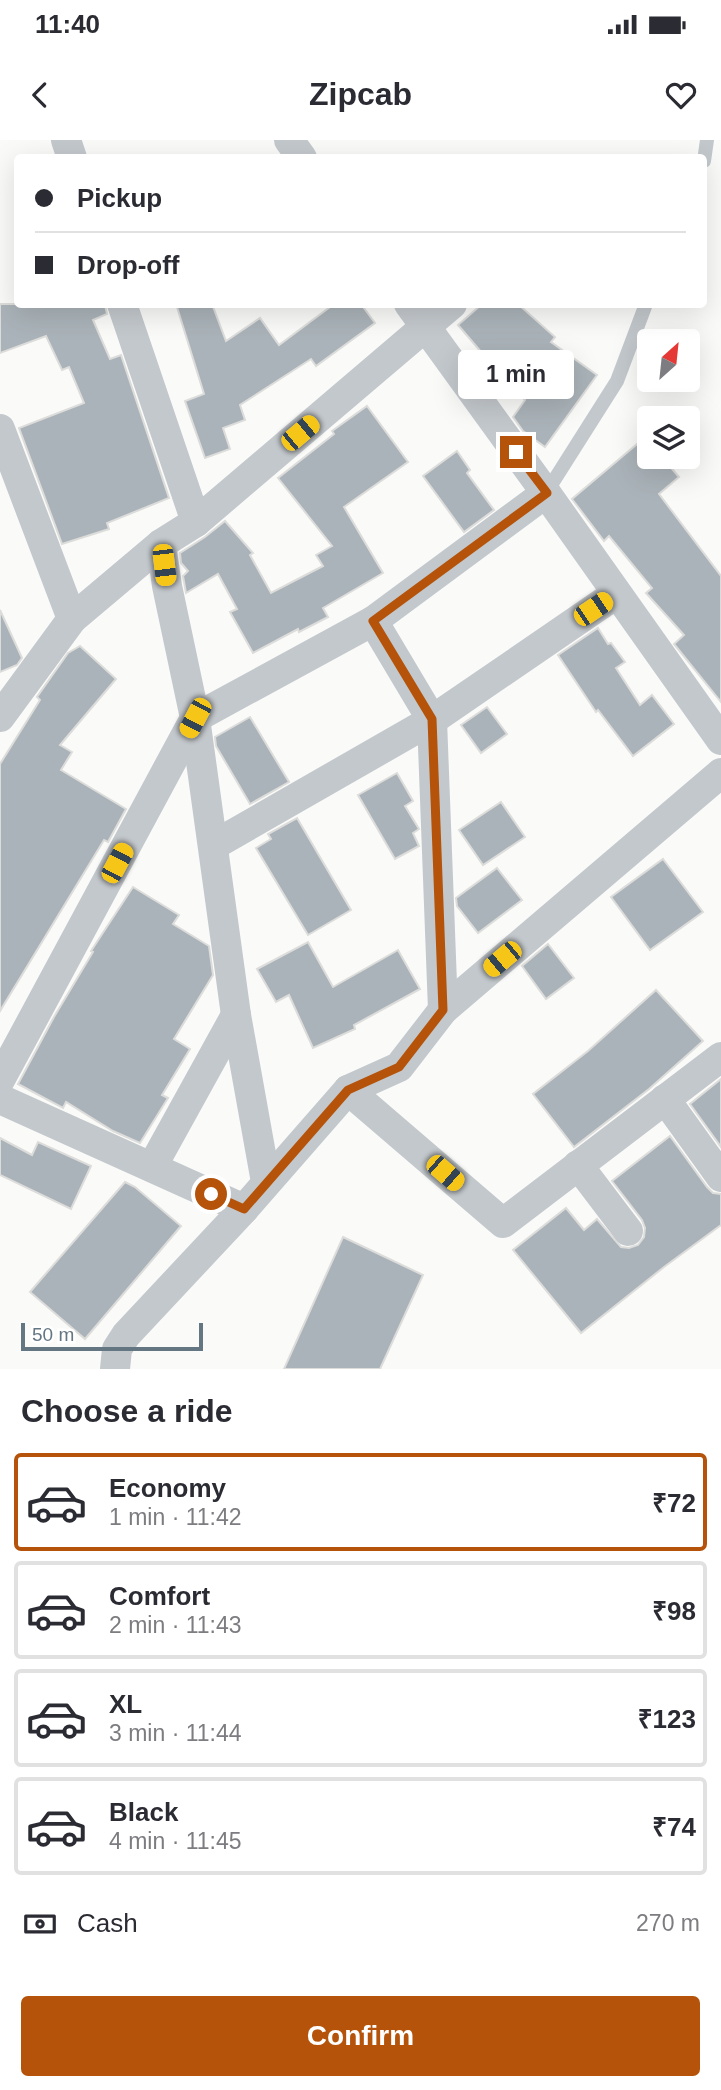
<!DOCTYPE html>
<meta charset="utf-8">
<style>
body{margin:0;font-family:Arial,sans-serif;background:#f2f2f3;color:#2b2b33;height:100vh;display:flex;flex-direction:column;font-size:26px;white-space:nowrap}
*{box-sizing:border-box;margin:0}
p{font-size:23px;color:#7c7c81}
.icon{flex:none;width:38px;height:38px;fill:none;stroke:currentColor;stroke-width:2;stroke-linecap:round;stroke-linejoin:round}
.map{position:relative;height:1229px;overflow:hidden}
.panel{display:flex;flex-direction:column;background:#fff;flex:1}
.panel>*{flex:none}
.banner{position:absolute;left:14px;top:14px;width:693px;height:154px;border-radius:7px;box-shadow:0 7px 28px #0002;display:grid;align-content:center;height:154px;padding:0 21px;background:#fff}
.needle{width:46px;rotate:27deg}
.controls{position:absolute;left:637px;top:189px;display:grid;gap:14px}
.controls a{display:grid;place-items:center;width:63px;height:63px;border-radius:7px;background:#fff;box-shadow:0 7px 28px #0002;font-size:35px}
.scale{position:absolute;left:21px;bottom:18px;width:182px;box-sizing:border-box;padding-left:7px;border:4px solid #657683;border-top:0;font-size:19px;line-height:24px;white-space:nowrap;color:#657683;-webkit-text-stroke:5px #fff;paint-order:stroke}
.end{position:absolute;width:32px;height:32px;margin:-16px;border:9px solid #b45309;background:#fff;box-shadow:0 0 0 4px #fff}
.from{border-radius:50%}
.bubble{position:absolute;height:49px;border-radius:7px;background:#fff;box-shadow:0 7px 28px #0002;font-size:23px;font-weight:700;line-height:49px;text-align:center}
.car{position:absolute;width:21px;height:42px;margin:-21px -10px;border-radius:9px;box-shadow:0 0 5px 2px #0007;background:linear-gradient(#f5c518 24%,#345 0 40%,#f5c518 0 76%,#345 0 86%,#f5c518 0)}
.banner b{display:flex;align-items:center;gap:24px;height:66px;font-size:26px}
.banner b+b{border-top:2px solid #e1e1e2}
.banner i{width:18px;height:18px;background:#2b2b33}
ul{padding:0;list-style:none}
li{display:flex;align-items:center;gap:21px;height:98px;margin:0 14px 10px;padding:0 7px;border:4px solid #e1e1e2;border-radius:7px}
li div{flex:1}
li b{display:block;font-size:26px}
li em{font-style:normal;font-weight:700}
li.active{border-color:#b45309}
li>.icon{width:63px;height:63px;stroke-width:1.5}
h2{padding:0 21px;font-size:32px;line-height:84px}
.pay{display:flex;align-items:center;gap:18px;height:77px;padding:0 21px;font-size:26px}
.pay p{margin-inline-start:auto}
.primary-button{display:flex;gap:14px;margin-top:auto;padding:14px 21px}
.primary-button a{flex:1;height:80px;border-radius:7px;background:#b45309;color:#fff;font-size:28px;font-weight:700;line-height:80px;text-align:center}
.status{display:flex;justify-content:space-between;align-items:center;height:49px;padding:0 35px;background:#fff;direction:ltr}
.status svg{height:19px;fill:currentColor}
header{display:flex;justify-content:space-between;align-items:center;height:91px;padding:0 21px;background:#fff;font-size:32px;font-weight:700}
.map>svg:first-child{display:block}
.building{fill:#aab3b9;stroke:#dcdcda;stroke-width:2}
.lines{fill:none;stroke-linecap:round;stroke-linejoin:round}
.service{stroke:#c3c8cc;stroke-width:14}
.minor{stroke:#c3c8cc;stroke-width:30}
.route{stroke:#b45309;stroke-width:9}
</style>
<div class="status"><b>11:40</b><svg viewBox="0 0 49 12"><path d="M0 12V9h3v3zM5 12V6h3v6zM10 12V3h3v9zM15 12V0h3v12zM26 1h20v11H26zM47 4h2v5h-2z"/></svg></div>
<header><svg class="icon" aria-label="back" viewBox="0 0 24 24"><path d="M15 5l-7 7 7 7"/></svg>Zipcab<svg class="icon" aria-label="heart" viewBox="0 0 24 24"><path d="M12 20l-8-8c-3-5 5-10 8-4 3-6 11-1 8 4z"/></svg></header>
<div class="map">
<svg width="721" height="1229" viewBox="0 0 721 1229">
<rect width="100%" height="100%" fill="#fafaf8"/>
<!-- building -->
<g class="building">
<polygon points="0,164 105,164 107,174 93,180 110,219 121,215 169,358 107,383 109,389 62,404 19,288 84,263 69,227 62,230 46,196 0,213"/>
<polygon points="176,164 212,164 226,201 260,178 279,205 334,164 361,164 375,183 316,226 311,219 240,265 245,280 223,288 230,309 205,318 185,261 204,254"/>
<polygon points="482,164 518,164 555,197 551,202 597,235 545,307 523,291 513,277 525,260 486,225 489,221 458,185"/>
<polygon points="367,266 408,322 344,367 383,433 323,468 328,477 299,492 298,489 253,513 230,472 237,469 218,434 186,453 183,436 188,431 181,423 180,413 205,397 225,381 253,413 250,415 271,453 323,426 316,415 332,406 278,338 334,294 332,291"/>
<polygon points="649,294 649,317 662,317 679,337 659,354 721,436 721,562 674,504 684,495 646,453 652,448 609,396 604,401 572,359"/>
<polygon points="457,311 470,330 467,333 494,370 464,392 423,336"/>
<polygon points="0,470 22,518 17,525 0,532"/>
<polygon points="598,488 608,504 611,503 625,522 616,528 640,565 652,555 674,584 633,616 598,570 596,572 558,515"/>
<polygon points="80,506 116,539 60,605 72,612 61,630 126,669 108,702 104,700 0,871 0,624 40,560 37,557 68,513"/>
<polygon points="487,567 507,594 481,613 461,585"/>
<polygon points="250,577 289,642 250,664 216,606 215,597"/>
<polygon points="397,633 413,661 405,666 419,689 413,693 419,706 395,719 358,655"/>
<polygon points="501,662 525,697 483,725 459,690"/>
<polygon points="297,678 351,770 308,795 256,708 271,699 268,694"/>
<polygon points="663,719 703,772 650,810 611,757"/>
<polygon points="497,728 522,760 478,793 457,766 456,758"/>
<polygon points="133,747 179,775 173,784 209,806 213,835 174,899 190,909 162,955 168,958 140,1003 113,991 66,962 63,968 18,944 54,877 93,812 91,811"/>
<polygon points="308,802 333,847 398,810 420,849 354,885 355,889 313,908 289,855 276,862 257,829"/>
<polygon points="548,804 574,838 546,859 522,826"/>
<polygon points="656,850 703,901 649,949 574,1007 533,954 588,911"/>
<polygon points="721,939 721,1007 690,964"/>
<polygon points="670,996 707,1047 713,1053 721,1054 721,1085 664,1127 581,1193 513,1110 566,1068 584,1090 597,1079 621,1107 629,1108 638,1105 644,1097 645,1088 642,1080 612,1041"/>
<polygon points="0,998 32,1015 38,1002 91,1026 71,1069 0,1035"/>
<polygon points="125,1042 135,1047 181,1086 85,1199 30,1152"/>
<polygon points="343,1097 423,1135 380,1229 284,1229"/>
</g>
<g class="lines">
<!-- service -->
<g class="service">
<polyline points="704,21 707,0"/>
<polyline points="546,353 617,241 646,164"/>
</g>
<!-- minor -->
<g class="minor">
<polyline points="66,0 72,18"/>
<polyline points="289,0 302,18"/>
<polyline points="122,164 196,382"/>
<polyline points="409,164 546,353 721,600"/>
<polyline points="0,289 72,479 161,404 196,382 452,164"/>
<polyline points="161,404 167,446 195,578 236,875 266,1042"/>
<polyline points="373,481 432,580 443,870"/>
<polyline points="0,577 72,479"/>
<polyline points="214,705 432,580 616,454"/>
<polyline points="0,940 195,578 373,481 546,353"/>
<polyline points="348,950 503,1083 721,917"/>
<polyline points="0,959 244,1069"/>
<polyline points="665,959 721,1037"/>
<polyline points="578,1025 628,1091"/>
<polyline points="152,1027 236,875"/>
<polyline points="115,1229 117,1209 126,1195 244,1069 348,950 399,927 443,870 721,633"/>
</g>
</g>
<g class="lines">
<!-- route -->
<polyline class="route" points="211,1054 244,1069 348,950 399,927 443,870 432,579 373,481 547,353 516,312"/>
</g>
</svg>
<div class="controls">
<a><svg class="needle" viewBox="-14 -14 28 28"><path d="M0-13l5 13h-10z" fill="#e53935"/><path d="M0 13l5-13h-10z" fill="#7c7c81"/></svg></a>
<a><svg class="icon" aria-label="layers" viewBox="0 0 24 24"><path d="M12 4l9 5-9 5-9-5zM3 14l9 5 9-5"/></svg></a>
</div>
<div class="scale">50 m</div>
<i class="end from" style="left:211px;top:1054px"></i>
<i class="end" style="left:516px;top:312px"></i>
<div class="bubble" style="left:458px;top:210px;width:116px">1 min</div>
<i class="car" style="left:300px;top:293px;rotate:50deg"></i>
<i class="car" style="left:164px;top:425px;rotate:173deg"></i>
<i class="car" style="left:593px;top:469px;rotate:56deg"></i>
<i class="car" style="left:195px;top:578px;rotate:208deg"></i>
<i class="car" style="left:117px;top:723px;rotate:28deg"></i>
<i class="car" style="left:502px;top:819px;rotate:230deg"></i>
<i class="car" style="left:445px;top:1033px;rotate:131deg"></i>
<div class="banner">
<b><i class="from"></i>Pickup</b>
<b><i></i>Drop-off</b>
</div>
</div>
<section class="panel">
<h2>Choose a ride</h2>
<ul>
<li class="active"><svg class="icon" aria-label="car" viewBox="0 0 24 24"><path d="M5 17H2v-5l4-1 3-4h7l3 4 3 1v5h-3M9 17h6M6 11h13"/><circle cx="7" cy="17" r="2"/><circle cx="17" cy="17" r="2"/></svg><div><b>Economy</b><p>1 min · 11:42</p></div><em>₹72</em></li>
<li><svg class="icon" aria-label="car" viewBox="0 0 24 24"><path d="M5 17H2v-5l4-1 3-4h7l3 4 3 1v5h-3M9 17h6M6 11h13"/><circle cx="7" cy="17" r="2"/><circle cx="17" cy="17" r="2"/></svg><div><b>Comfort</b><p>2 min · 11:43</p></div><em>₹98</em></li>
<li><svg class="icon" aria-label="car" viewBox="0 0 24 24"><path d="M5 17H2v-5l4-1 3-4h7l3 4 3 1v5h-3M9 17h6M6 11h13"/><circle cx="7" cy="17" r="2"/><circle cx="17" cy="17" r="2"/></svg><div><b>XL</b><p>3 min · 11:44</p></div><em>₹123</em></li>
<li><svg class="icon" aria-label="car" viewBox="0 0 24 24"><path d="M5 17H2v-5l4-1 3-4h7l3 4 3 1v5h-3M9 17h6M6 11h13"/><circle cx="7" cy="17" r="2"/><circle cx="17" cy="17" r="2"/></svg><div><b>Black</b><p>4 min · 11:45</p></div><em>₹74</em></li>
</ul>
<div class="pay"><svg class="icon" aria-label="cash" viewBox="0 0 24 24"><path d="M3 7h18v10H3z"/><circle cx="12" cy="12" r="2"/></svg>Cash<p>270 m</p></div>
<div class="primary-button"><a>Confirm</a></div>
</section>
